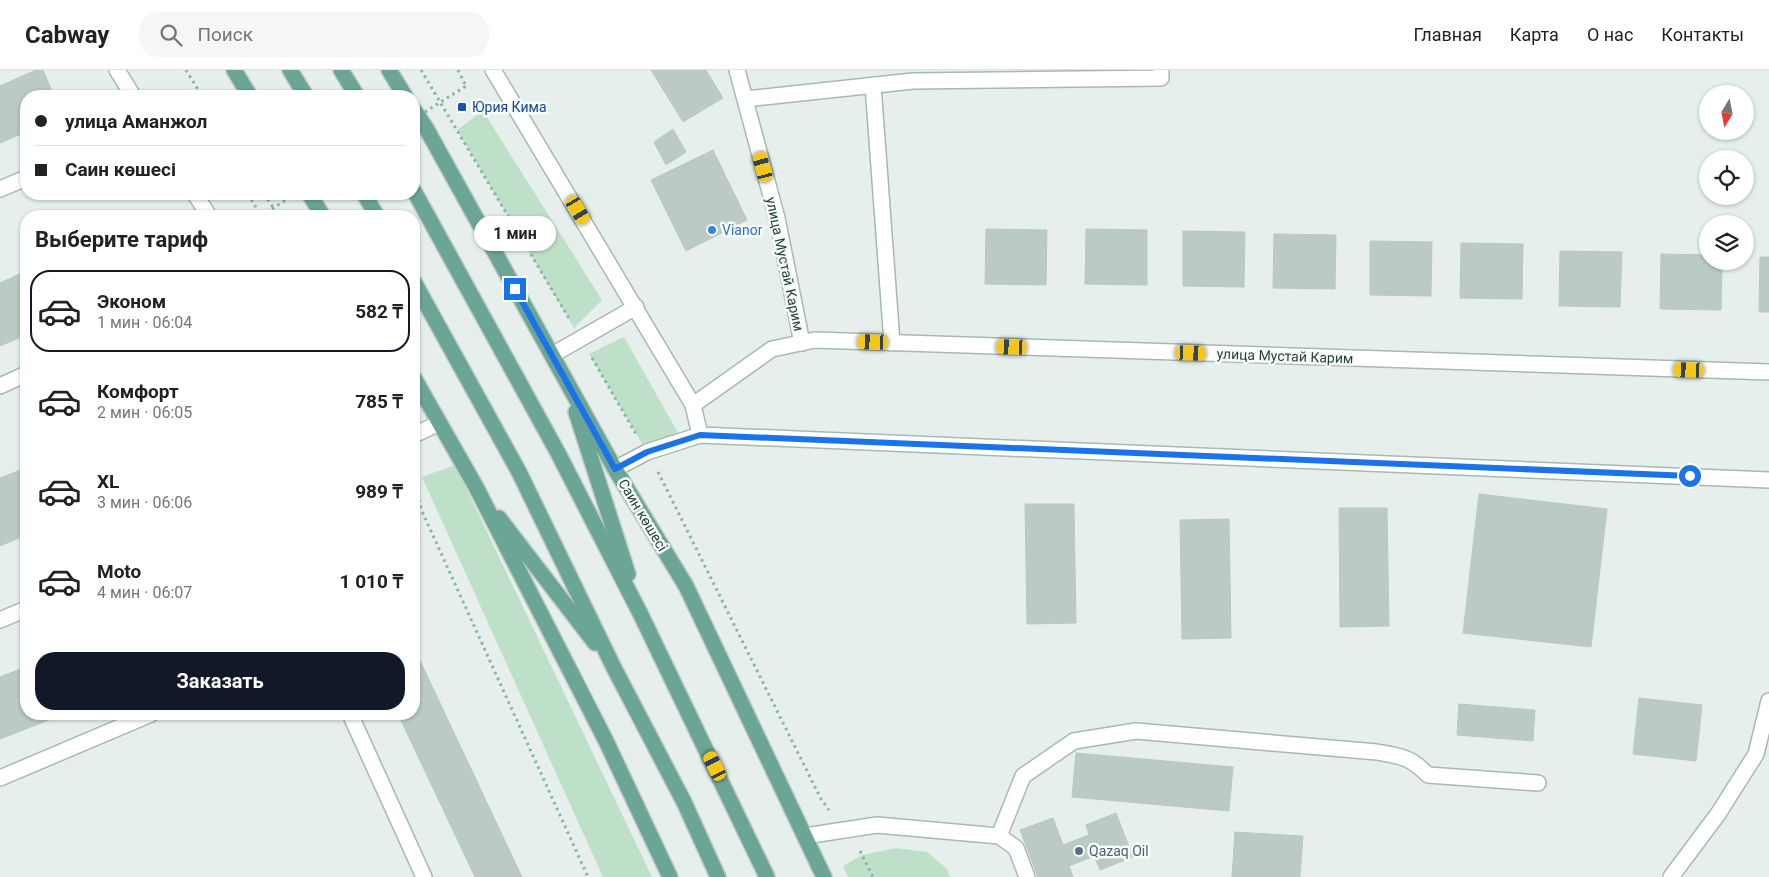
<!DOCTYPE html>
<html lang="ru">
<meta charset="utf-8">
<style>
body{margin:0;font-family:Roboto,sans-serif;background:#f6f6f6;color:#222;height:100vh;display:flex;flex-direction:column;font-size:19px;white-space:nowrap}
*{box-sizing:border-box;margin:0}
p{font-size:16px;color:#767676}
.icon{flex:none;width:28px;height:28px;fill:none;stroke:currentColor;stroke-width:2;stroke-linecap:round;stroke-linejoin:round}
.map{position:relative;flex:1;overflow:hidden}
.panel{position:absolute;left:20px;top:140px;width:400px;height:510px;display:flex;flex-direction:column;background:#fff;border-radius:20px;box-shadow:0 1px 4px #0004}
.panel>*{flex:none}
.guide{position:absolute;left:20px;top:20px;width:400px;height:110px;border-radius:20px;box-shadow:0 1px 4px #0004;display:grid;align-content:center;height:110px;padding:0 15px;background:#fff}
.needle{width:32px;rotate:190deg}
.controls{position:absolute;left:1699px;top:15px;display:grid;gap:10px}
.controls a{display:grid;place-items:center;width:55px;height:55px;border-radius:50%;background:#fff;box-shadow:0 1px 4px #0004;font-size:25px}
.end{position:absolute;width:22px;height:22px;margin:-11px;border:6px solid #1a73e8;background:#fff;box-shadow:0 0 0 2px #fff}
.from{border-radius:50%}
.bubble{position:absolute;height:35px;border-radius:18px;background:#fff;box-shadow:0 1px 4px #0004;font-size:16px;font-weight:700;line-height:35px;text-align:center}
.car{position:absolute;width:15px;height:30px;margin:-15px -8px;border-radius:6px;box-shadow:0 0 4px 1px #0007;background:linear-gradient(#f5c518 24%,#345 0 40%,#f5c518 0 76%,#345 0 86%,#f5c518 0)}
.guide b{display:flex;align-items:center;gap:18px;height:48px;font-size:19px}
.guide b+b{border-top:1px solid #e0e0e0}
.guide i{width:12px;height:12px;background:#222}
ul{padding:0;list-style:none}
li{display:flex;align-items:center;gap:15px;height:82px;margin:0 10px 8px;padding:0 5px;border:2px solid transparent;border-radius:20px}
li div{flex:1}
li b{display:block;font-size:19px}
li em{font-style:normal;font-weight:700}
li.active{border-color:#111827}
li>.icon{width:45px;height:45px;stroke-width:1.5}
h2{padding:0 15px;font-size:22px;line-height:60px}
.button{display:flex;gap:10px;margin-top:auto;padding:10px 15px}
.button a{flex:1;height:58px;border-radius:20px;background:#111827;color:#fff;font-size:20px;font-weight:700;line-height:58px;text-align:center}
header{display:flex;align-items:center;gap:30px;box-sizing:border-box;height:70px;padding:0 25px;background:#fff;border-bottom:1px solid #e0e0e0}
header strong{font-size:24px}
nav{display:flex;gap:28px;margin-inline-start:auto;font-size:18px}
.search{width:350px;height:45px;background:#f6f6f6;display:flex;align-items:center;gap:12px;box-sizing:border-box;padding:0 18px;border-radius:20px;color:#767676;font-size:19px}
.map>svg:first-child{display:block}
.green{fill:#bfe0c8}
.building{fill:#bbcac4;stroke:#b8c9c2}
.lines{fill:none;stroke-linecap:round;stroke-linejoin:round}
.minor-casing{stroke:#a8b8b2;stroke-width:18}
.major-casing{stroke:#c2cac8;stroke-width:18}
.path{stroke:#86b3a5;stroke-width:3;stroke-dasharray:2.5 4;stroke-linecap:butt}
.minor{stroke:#fff;stroke-width:15}
.major{stroke:#6aa596;stroke-width:15}
.path-bridge{stroke:#86b3a5;stroke-width:3;stroke-dasharray:2.5 4;stroke-linecap:butt}
.route{stroke:#1a73e8;stroke-width:6}
.transit-dot{fill:#1a4fb4;stroke:#f7fbf9;stroke-width:2}
.shop-dot{fill:#3f7fe0;stroke:#f7fbf9;stroke-width:2}
.service-dot{fill:#5c6f8a;stroke:#f7fbf9;stroke-width:2}
.labels{text-anchor:middle;stroke-width:5;stroke-linejoin:round;paint-order:stroke}
.transit-label{font-size:14px;fill:#164399;stroke:#f7fbf9;text-anchor:start}
.shop-label{font-size:14px;fill:#366cbe;stroke:#f7fbf9;text-anchor:start}
.street-label{font-size:14px;fill:#24423a;stroke:#f7fbf9}
.service-label{font-size:14px;fill:#4e5e75;stroke:#f7fbf9;text-anchor:start}
</style>
<header>
<strong>Cabway</strong>
<div class="search"><svg class="icon" aria-label="search" viewBox="0 0 24 24"><circle cx="10" cy="10" r="6"/><path d="M15 15l6 6"/></svg>Поиск</div>
<nav><a>Главная</a><a>Карта</a><a>О нас</a><a>Контакты</a></nav>
</header>
<div class="map">
<svg width="1769" height="807" viewBox="0 0 1769 807">
<rect width="100%" height="100%" fill="#e6efeb"/>
<!-- green -->
<g class="green">
<polygon points="483,41 602,230 574,258 457,60"/>
<polygon points="624,267 682,370 647,382 589,284"/>
<polygon points="455,395 652,807 603,807 422,407"/>
<polygon points="896,778 927,782 947,799 950,807 848,807 843,796 862,785"/>
</g>
<!-- building -->
<g class="building">
<polygon points="36,0 43,0 54,26 26,26 26,62 0,73 0,16"/>
<polygon points="651,0 706,0 723,28 683,52"/>
<polygon points="673,59 686,82 666,95 654,72"/>
<polygon points="713,80 747,150 686,181 651,110"/>
<polygon points="986,159 1047,160 1046,215 985,214"/>
<polygon points="1086,159 1147,160 1147,215 1085,214"/>
<polygon points="1183,161 1245,162 1244,217 1183,216"/>
<polygon points="1274,164 1336,165 1335,219 1273,218"/>
<polygon points="1370,171 1432,172 1431,226 1370,225"/>
<polygon points="1461,173 1523,174 1522,229 1460,228"/>
<polygon points="1560,181 1622,182 1620,237 1559,236"/>
<polygon points="1661,184 1708,185 1708,191 1722,191 1721,240 1660,239"/>
<polygon points="1760,187 1769,187 1769,242 1759,242"/>
<polygon points="26,201 26,265 0,276 0,213"/>
<polygon points="26,398 26,465 0,476 0,408"/>
<polygon points="1479,424 1607,439 1591,577 1463,563"/>
<polygon points="1025,434 1074,434 1076,553 1027,554"/>
<polygon points="1339,438 1387,438 1389,556 1340,557"/>
<polygon points="1229,449 1231,568 1182,569 1180,450"/>
<polygon points="414,578 522,807 475,807 398,644 414,644"/>
<polygon points="26,597 26,644 64,644 0,669 0,607"/>
<polygon points="1639,628 1702,635 1696,691 1633,684"/>
<polygon points="1459,634 1535,640 1533,671 1457,665"/>
<polygon points="1076,683 1233,697 1229,741 1072,727"/>
<polygon points="1116,743 1133,787 1100,800 1094,786 1069,796 1073,807 1038,807 1020,760 1053,748 1063,775 1089,765 1086,755"/>
<polygon points="1235,762 1303,766 1300,807 1232,807"/>
</g>
<g class="lines">
<!-- minor casing -->
<g class="minor-casing">
<g id="minor">
<polyline points="117,0 133,26"/>
<polyline points="493,0 693,335 700,365"/>
<polyline points="737,0 777,148 802,273"/>
<polyline points="873,15 892,273"/>
<polyline points="745,29 913,11 1161,8 1161,0"/>
<polyline points="0,119 26,108"/>
<polyline points="195,124 209,146"/>
<polyline points="552,285 636,237"/>
<polyline points="0,316 26,304"/>
<polyline points="693,335 772,279 815,270 1769,302"/>
<polyline points="414,365 439,353"/>
<polyline points="615,399 647,382 700,365 1769,410"/>
<polyline points="0,550 26,539"/>
<polyline points="350,644 424,807"/>
<polyline points="0,708 151,644"/>
<polyline points="805,766 877,755 999,766 1016,778 1027,807"/>
<path d="M999,766L1023,706L1074,671L1136,661L1377,682C1402,687 1409,686 1428,705L1538,713"/>
<polyline points="1671,807 1718,744 1756,684 1769,631"/>
</g>
</g>
<!-- major casing -->
<g class="major-casing">
<g id="major">
<polyline points="234,0 250,26"/>
<polyline points="290,0 306,26"/>
<polyline points="341,0 357,26"/>
<polyline points="389,0 405,26"/>
<polyline points="414,40 426,58 615,399 686,516 824,807"/>
<polyline points="414,121 558,383 641,545 767,807"/>
<polyline points="309,124 323,146"/>
<polyline points="364,124 377,146"/>
<polyline points="414,212 519,402 614,598 684,732 718,807"/>
<polyline points="414,308 476,417 606,671 670,807"/>
<polyline points="576,342 628,504"/>
<polyline points="499,448 595,573"/>
</g>
</g>
<!-- path -->
<g class="path">
<polyline points="186,0 202,26"/>
<polyline points="421,0 570,250"/>
<polyline points="458,0 466,16"/>
<polyline points="248,124 261,146"/>
<polyline points="264,124 279,146"/>
<polyline points="592,288 636,364"/>
<polyline points="658,402 821,729 829,740"/>
<polyline points="414,404 421,439 588,807"/>
<polyline points="860,781 873,807"/>
</g>
<!-- minor -->
<use href="#minor" class="minor"/>
<!-- major -->
<use href="#major" class="major"/>
<!-- path-bridge -->
<g class="path-bridge">
<polyline points="414,49 466,16"/>
<polyline points="261,146 295,124"/>
</g>
</g>
<g class="lines">
<!-- route -->
<polyline class="route" points="515,219 615,399 647,382 700,365 1690,406"/>
</g>
<!-- markers -->
<rect class="transit-dot" x="457" y="32" width="10" height="10" rx="2.5"/>
<circle class="shop-dot" cx="712" cy="160" r="5"/>
<circle class="service-dot" cx="1079" cy="781" r="5"/>
<g class="labels">
<!-- transit labels -->
<g class="transit-label">
<text x="472" y="42">Юрия Кима</text>
</g>
<!-- shop labels -->
<g class="shop-label">
<text x="722" y="165">Vianor</text>
</g>
<!-- street labels -->
<g class="street-label">
<text transform="translate(785 194) rotate(78)" y="5">улица Мустай Карим</text>
<text transform="translate(1285 286) rotate(2)" y="5">улица Мустай Карим</text>
<text transform="translate(643 445) rotate(59)" y="5">Саин көшесі</text>
</g>
<!-- service labels -->
<g class="service-label">
<text x="1089" y="786">Qazaq Oil</text>
</g>
</g>
</svg>
<div class="controls">
<a><svg class="needle" viewBox="-14 -14 28 28"><path d="M0-13l5 13h-10z" fill="#e53935"/><path d="M0 13l5-13h-10z" fill="#767676"/></svg></a>
<a><svg class="icon" aria-label="locate" viewBox="0 0 24 24"><circle cx="12" cy="12" r="6"/><path d="M12 2v4M12 18v4M2 12h4M18 12h4"/></svg></a>
<a><svg class="icon" aria-label="layers" viewBox="0 0 24 24"><path d="M12 4l9 5-9 5-9-5zM3 14l9 5 9-5"/></svg></a>
</div>
<i class="end from" style="left:1690px;top:406px"></i>
<i class="end" style="left:515px;top:219px"></i>
<div class="bubble" style="left:474px;top:146px;width:82px">1 мин</div>
<i class="car" style="left:763px;top:97px;rotate:345deg"></i>
<i class="car" style="left:578px;top:140px;rotate:149deg"></i>
<i class="car" style="left:873px;top:272px;rotate:272deg"></i>
<i class="car" style="left:1012px;top:277px;rotate:272deg"></i>
<i class="car" style="left:1191px;top:283px;rotate:92deg"></i>
<i class="car" style="left:1689px;top:300px;rotate:272deg"></i>
<i class="car" style="left:715px;top:696px;rotate:334deg"></i>
<div class="guide">
<b><i class="from"></i>улица Аманжол</b>
<b><i></i>Саин көшесі</b>
</div>
<section class="panel">
<h2>Выберите тариф</h2>
<ul>
<li class="active"><svg class="icon" aria-label="car" viewBox="0 0 24 24"><path d="M5 17H2v-5l4-1 3-4h7l3 4 3 1v5h-3M9 17h6M6 11h13"/><circle cx="7" cy="17" r="2"/><circle cx="17" cy="17" r="2"/></svg><div><b>Эконом</b><p>1 мин · 06:04</p></div><em>582 ₸</em></li>
<li><svg class="icon" aria-label="car" viewBox="0 0 24 24"><path d="M5 17H2v-5l4-1 3-4h7l3 4 3 1v5h-3M9 17h6M6 11h13"/><circle cx="7" cy="17" r="2"/><circle cx="17" cy="17" r="2"/></svg><div><b>Комфорт</b><p>2 мин · 06:05</p></div><em>785 ₸</em></li>
<li><svg class="icon" aria-label="car" viewBox="0 0 24 24"><path d="M5 17H2v-5l4-1 3-4h7l3 4 3 1v5h-3M9 17h6M6 11h13"/><circle cx="7" cy="17" r="2"/><circle cx="17" cy="17" r="2"/></svg><div><b>XL</b><p>3 мин · 06:06</p></div><em>989 ₸</em></li>
<li><svg class="icon" aria-label="car" viewBox="0 0 24 24"><path d="M5 17H2v-5l4-1 3-4h7l3 4 3 1v5h-3M9 17h6M6 11h13"/><circle cx="7" cy="17" r="2"/><circle cx="17" cy="17" r="2"/></svg><div><b>Moto</b><p>4 мин · 06:07</p></div><em>1 010 ₸</em></li>
</ul>
<div class="button"><a>Заказать</a></div>
</section>
</div>
